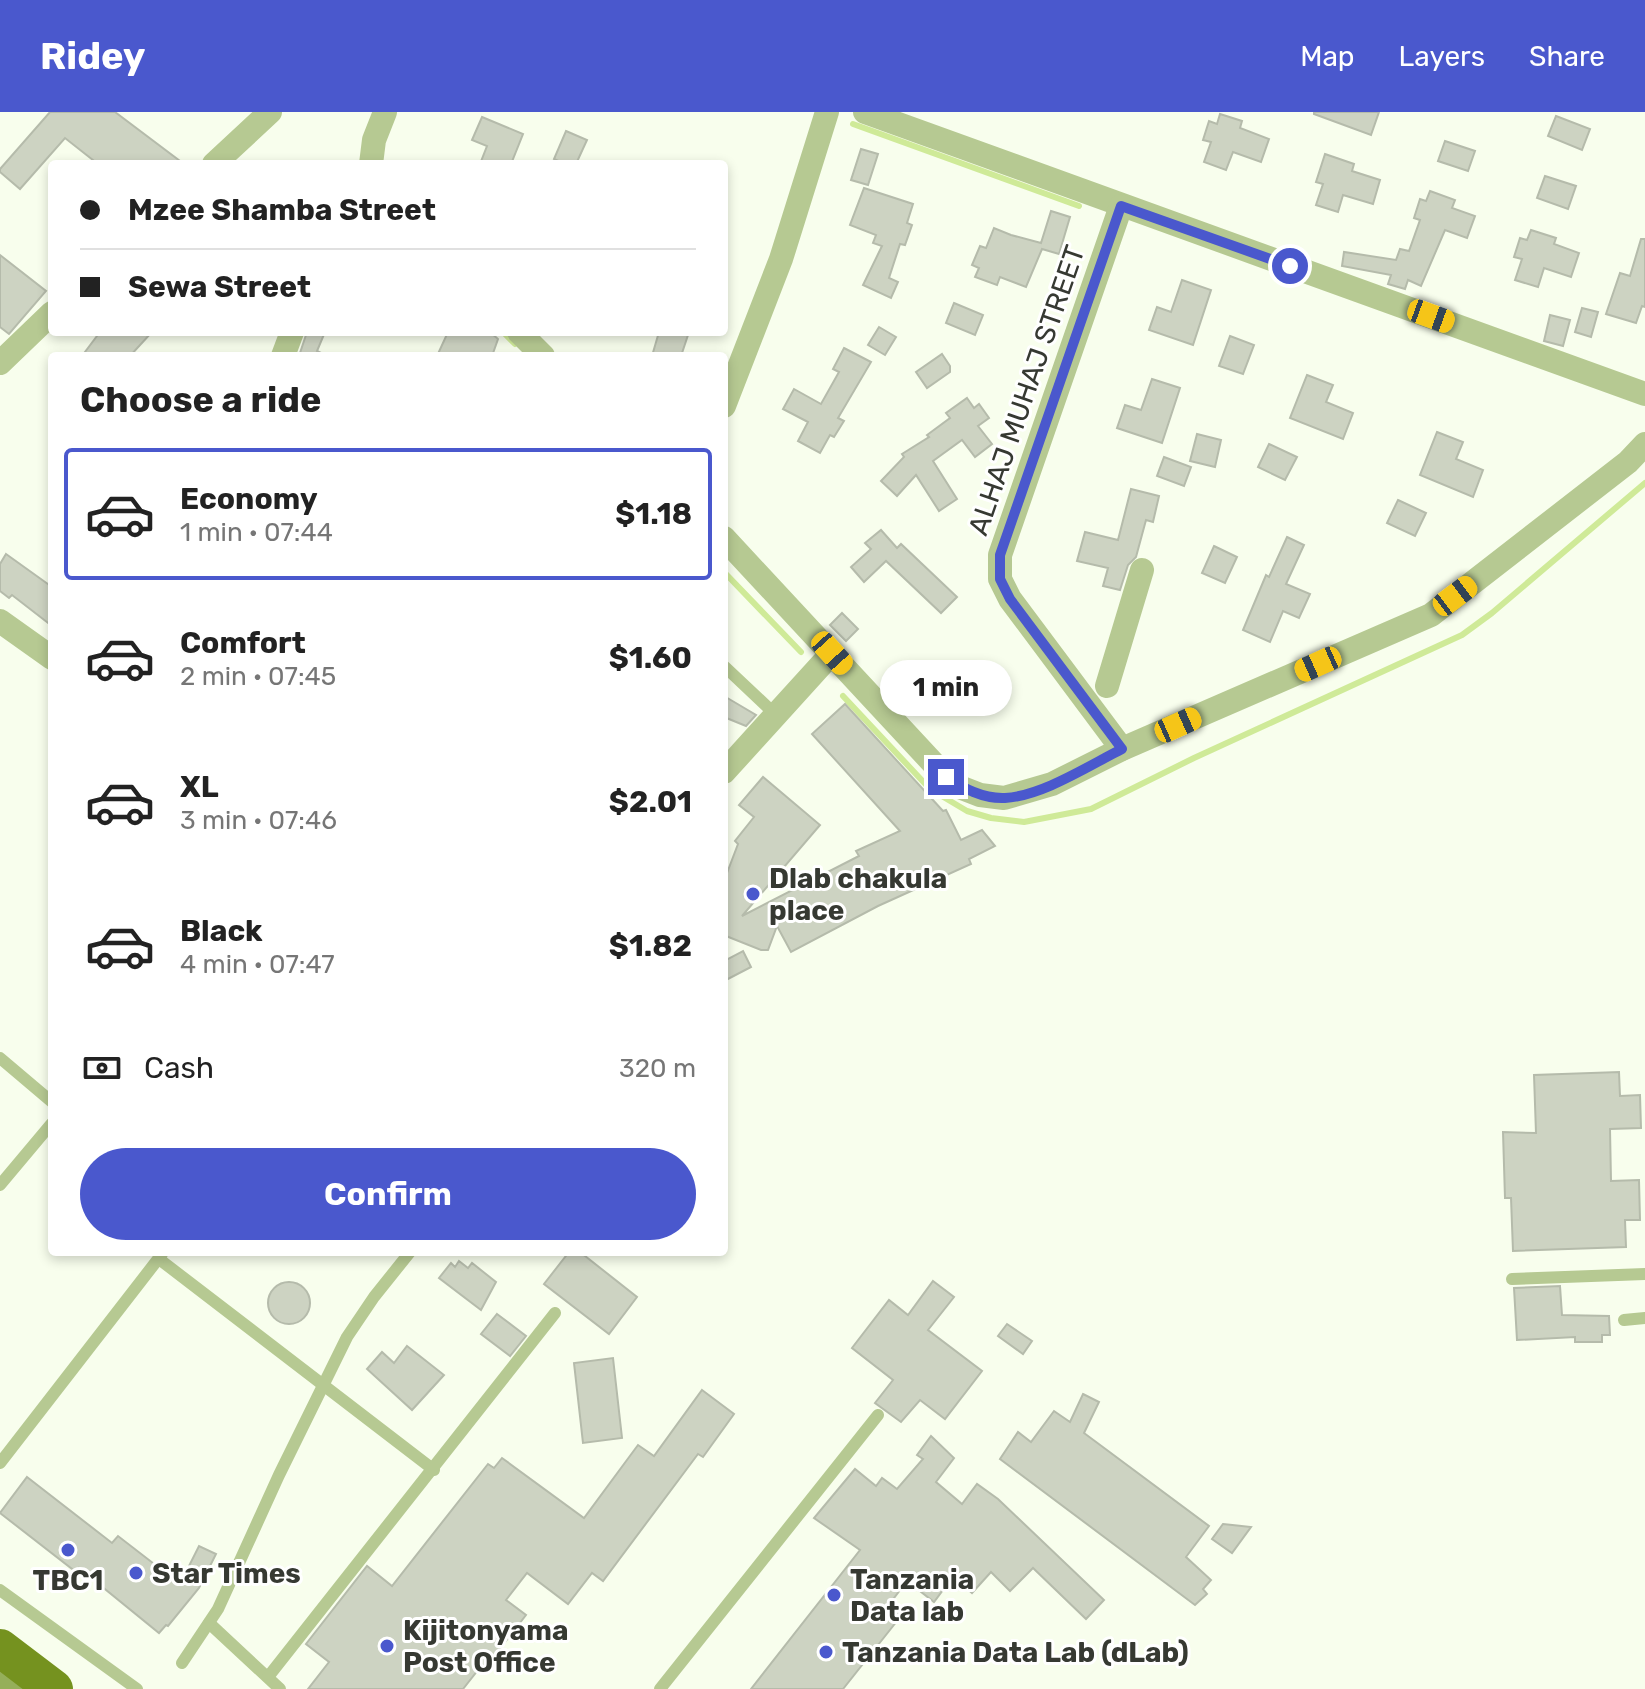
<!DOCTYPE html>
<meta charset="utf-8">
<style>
body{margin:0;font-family:Rubik,sans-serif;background:#f2f2f2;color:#222;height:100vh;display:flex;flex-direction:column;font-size:30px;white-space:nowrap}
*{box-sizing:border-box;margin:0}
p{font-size:26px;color:#767676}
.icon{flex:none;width:44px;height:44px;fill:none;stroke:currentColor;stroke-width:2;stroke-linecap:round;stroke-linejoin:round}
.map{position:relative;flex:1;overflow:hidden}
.drawer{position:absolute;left:48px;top:240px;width:680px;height:904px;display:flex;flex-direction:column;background:#fff;border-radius:8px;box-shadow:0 4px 12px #0003}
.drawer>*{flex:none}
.top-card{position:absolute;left:48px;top:48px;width:680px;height:176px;border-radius:8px;box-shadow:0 4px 12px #0003;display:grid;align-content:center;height:176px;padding:0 32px;background:#fff}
.end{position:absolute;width:36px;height:36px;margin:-18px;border:10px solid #4a58cd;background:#fff;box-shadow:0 0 0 4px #fff}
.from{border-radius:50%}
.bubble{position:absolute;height:56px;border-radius:28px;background:#fff;box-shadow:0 4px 12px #0003;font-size:26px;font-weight:700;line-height:56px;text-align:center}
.car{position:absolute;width:24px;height:48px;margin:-24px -12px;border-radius:10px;box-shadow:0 0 6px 2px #0007;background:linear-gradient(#f5c518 24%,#345 0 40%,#f5c518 0 76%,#345 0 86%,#f5c518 0)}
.top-card b{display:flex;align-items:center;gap:28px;height:76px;font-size:30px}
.top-card b+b{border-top:2px solid #e0e0e0}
.top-card i{width:20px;height:20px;background:#222}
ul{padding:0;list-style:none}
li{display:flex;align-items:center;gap:24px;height:132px;margin:0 16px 12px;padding:0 16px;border:4px solid transparent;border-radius:8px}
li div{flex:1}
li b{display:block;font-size:30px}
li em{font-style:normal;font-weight:700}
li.on{border-color:#4a58cd}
li>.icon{width:72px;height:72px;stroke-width:1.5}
h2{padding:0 32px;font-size:36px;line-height:96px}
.pay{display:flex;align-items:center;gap:20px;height:88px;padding:0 32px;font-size:30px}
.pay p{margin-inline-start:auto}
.cta{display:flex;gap:16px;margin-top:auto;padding:16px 32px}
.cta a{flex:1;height:92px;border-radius:48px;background:#4a58cd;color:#fff;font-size:32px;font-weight:700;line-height:92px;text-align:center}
header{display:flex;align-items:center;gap:48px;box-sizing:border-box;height:112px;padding:0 40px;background:#4a58cd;color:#fff}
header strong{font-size:38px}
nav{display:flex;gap:44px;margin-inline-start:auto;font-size:28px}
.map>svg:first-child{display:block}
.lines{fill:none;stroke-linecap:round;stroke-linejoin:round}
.stream{stroke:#cfea98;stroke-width:6}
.building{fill:#cdd3c2;stroke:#b5bbab;stroke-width:2}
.service{stroke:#b6c992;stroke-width:12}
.minor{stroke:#b6c992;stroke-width:24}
.secondary{stroke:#95af5a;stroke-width:32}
.trunk{stroke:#75921f;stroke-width:38}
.route{stroke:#4a58cd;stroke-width:10}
.poi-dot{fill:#4a58cd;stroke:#fff;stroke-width:3}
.labels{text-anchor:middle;stroke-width:6;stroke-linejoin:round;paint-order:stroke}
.street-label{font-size:28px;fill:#363932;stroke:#fff}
.poi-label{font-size:28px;font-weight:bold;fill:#363932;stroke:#fff;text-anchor:start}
</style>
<header>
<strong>Ridey</strong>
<nav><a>Map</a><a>Layers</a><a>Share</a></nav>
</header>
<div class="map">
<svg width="1645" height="1577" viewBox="0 0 1645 1577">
<rect width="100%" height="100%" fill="#f8feed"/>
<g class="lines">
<!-- stream -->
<g class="stream">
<polyline points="853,12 1079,94"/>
<polyline points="503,220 515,232"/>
<polyline points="724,460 801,540"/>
<polyline points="843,584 930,677 967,699 991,706 1024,710 1091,697 1194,646 1462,523 1492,501 1645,371"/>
</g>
</g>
<!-- building -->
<g class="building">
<polygon points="50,0 115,0 184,52 98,52 65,26 20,77 0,60 0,57"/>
<polygon points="1314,0 1379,0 1371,23 1314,2"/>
<polygon points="1220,2 1242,9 1240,16 1269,27 1261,50 1233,40 1226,58 1204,50 1211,30 1203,28 1209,9 1217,12"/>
<polygon points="1556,4 1590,17 1582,38 1548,24"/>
<polygon points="482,5 523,22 511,52 480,52 487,34 472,28"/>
<polygon points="566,19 587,28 576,52 565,52 554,47"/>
<polygon points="1445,29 1475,39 1468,59 1438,49"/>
<polygon points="861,37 878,42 868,73 851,68"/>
<polygon points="1325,42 1354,52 1352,59 1380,68 1373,92 1343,83 1338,100 1316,93 1323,72 1316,70"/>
<polygon points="1545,64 1576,74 1568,97 1537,86"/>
<polygon points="864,76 913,92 907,111 912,113 905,133 900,132 889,166 898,170 891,186 863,173 882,134 873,131 876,123 850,113"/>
<polygon points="1430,79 1455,88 1452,96 1475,104 1467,126 1445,118 1421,174 1408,168 1405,177 1388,172 1391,163 1342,154 1344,140 1396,148 1400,137 1409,139 1420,108 1414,106 1420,87 1426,89"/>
<polygon points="1051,99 1070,105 1059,142 1042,137 1026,175 1000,165 997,173 975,165 979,156 972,153 980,134 986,136 994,116 1011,123 1041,131"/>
<polygon points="1531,118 1556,126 1554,132 1579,141 1571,165 1544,156 1538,175 1515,168 1522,147 1514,145 1520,126 1527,128"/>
<polygon points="1641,127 1645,127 1645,195 1642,194 1636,211 1606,202 1620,161 1630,164"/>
<polygon points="0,143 46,179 9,222 0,215"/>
<polygon points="1182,168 1211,178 1193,233 1149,218 1157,195 1171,200"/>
<polygon points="954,191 983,203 975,223 946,211"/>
<polygon points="1582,196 1598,200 1591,225 1575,220"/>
<polygon points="1550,203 1570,208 1563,234 1544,229"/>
<polygon points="879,215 896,225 885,243 868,233"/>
<polygon points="100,220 152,220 130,244 82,244"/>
<polygon points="307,220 325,220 317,239 327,244 299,244"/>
<polygon points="448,220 490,220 498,227 492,244 437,244"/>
<polygon points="659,220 689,220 681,244 652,244"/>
<polygon points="1230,224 1254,233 1243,262 1219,254"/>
<polygon points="844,236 871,250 838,306 844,309 834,325 830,323 820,341 798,329 808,310 783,297 794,277 821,292 839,260 833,257"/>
<polygon points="942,242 950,254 950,260 927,276 916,260"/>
<polygon points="1307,263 1333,273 1326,290 1353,301 1343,327 1290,306"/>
<polygon points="1152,267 1180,276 1162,331 1117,316 1125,293 1141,298"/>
<polygon points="967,286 974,296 979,292 989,306 978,314 992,332 975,345 962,328 933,349 957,387 939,399 916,363 897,384 881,369 904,345 902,342 929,325 927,323 950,306 946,301"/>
<polygon points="1437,320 1463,330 1456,347 1483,358 1473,385 1420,363"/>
<polygon points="1197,322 1221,328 1215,355 1190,349"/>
<polygon points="1269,332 1297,345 1285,368 1258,355"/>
<polygon points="1164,345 1191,355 1184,374 1157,364"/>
<polygon points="1131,377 1159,384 1153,410 1146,408 1136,445 1128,453 1120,478 1103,474 1108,456 1077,449 1085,420 1118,428"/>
<polygon points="1398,388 1426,401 1415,424 1387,411"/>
<polygon points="881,418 897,436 901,432 957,485 941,501 886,449 864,470 851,455 871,437 865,431"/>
<polygon points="1287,425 1304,433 1286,472 1310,482 1299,506 1283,499 1270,530 1243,518 1266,463 1269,465"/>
<polygon points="1214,434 1237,445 1225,471 1202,461"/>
<polygon points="6,442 52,475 52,514 12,483 9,486 0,479 0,452"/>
<polygon points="842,501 858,517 846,529 830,513"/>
<polygon points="724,584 756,603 746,614 724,605"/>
<polygon points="845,592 943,699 946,698 961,728 982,718 995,734 969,747 971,752 878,794 791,840 777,814 768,838 761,838 726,824 724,826 724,769 738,732 735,729 754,705 739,693 763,665 820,713 742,804 859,744 856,739 900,719 812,622"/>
<polygon points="743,839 751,855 724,869 724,849"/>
<polygon points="1619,960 1620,984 1640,983 1641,1016 1610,1017 1611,1069 1639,1068 1640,1108 1625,1108 1626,1135 1513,1139 1511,1086 1505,1086 1503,1020 1536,1021 1534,963"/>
<polygon points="569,1140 580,1140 637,1185 609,1222 544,1172"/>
<polygon points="459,1149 468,1156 472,1151 496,1170 481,1198 439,1166 451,1151 455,1155"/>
<polygon points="933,1169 954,1185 928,1218 982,1259 945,1307 920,1288 901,1310 875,1291 893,1268 852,1236 889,1188 908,1203"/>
<circle cx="289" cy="1191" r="21"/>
<polygon points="1560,1174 1562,1203 1609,1204 1610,1223 1602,1223 1602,1230 1575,1230 1575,1225 1517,1228 1514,1176"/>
<polygon points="497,1202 526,1224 510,1244 481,1222"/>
<polygon points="1007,1212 1032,1229 1023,1242 998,1224"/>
<polygon points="407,1234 444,1263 412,1298 367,1257 382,1240 394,1251"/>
<polygon points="613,1246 622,1326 583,1331 574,1251"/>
<polygon points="702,1278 734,1302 703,1345 698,1342 603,1469 592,1461 568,1492 527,1461 506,1488 526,1503 485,1556 482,1553 463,1577 308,1577 329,1550 306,1532 367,1454 392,1474 488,1352 494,1356 502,1346 584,1406 638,1333 654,1344"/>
<polygon points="1083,1282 1099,1290 1084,1321 1209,1414 1186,1445 1211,1468 1203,1477 1207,1482 1195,1493 1000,1347 1018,1320 1031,1330 1054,1299 1070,1310"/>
<polygon points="931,1324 954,1346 936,1370 962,1392 977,1372 998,1387 1104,1488 1086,1507 1033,1456 1010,1479 991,1460 972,1481 962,1472 958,1477 949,1470 934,1490 907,1469 888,1494 901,1504 843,1577 751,1577 860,1438 814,1406 855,1357 876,1374 882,1366 897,1377 923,1347 917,1343"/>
<polygon points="27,1365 112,1431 118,1424 180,1472 199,1434 216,1442 199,1476 168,1514 166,1513 159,1521 79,1456 76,1460 0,1401"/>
<polygon points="1223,1412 1251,1415 1232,1441 1212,1427"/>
</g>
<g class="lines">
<!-- service -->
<g class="service">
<polyline points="724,554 776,603"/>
<polyline points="0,946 52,990"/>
<polyline points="0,1073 52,1011"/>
<polyline points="159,1147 434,1358"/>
<polyline points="1512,1167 1645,1162"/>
<polyline points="1624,1208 1645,1206"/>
<polyline points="0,1351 162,1142"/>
<polyline points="0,1478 137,1577"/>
<polyline points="209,1511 280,1577"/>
<polyline points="182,1551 218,1497 279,1363 347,1225 374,1185 410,1140"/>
<polyline points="268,1565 555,1201"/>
<polyline points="660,1577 878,1303"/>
</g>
<!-- minor -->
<g class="minor">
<polyline points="865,0 1645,282"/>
<polyline points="214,52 270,0"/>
<polyline points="371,52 374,28 385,0"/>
<polyline points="1121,94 1000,443 1000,467 1010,487 1122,637"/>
<polyline points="519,220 543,244"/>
<polyline points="283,244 292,220"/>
<polyline points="0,251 52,201"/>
<polyline points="724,294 781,147 827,0"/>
<polyline points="724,426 946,665 962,676 980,683 1004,686 1052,672 1122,637 1431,503 1628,350 1645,332"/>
<polyline points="0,509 52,546"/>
<polyline points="1107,574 1142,458"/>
<polyline points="724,660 832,541"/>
</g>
<!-- secondary -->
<polyline class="secondary" points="2,1577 22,1553"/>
<!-- trunk -->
<polyline class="trunk" points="0,1536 54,1577"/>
</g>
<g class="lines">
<!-- route -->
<path class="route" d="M946,665C963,676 983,687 1005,686C1042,684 1088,654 1122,637L1010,487L1000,467V443L1121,94L1290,154"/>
</g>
<!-- markers -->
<g class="poi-dot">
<circle cx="753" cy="782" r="8"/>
<circle cx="68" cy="1438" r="8"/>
<circle cx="136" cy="1461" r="8"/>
<circle cx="834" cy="1483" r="8"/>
<circle cx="387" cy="1534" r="8"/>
<circle cx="826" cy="1540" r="8"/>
</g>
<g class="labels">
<!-- street labels -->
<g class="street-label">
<text transform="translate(1026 278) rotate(-71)" y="10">ALHAJ MUHAJ STREET</text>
</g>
<!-- poi labels -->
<g class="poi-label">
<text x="769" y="776">Dlab chakula<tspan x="769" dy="32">place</tspan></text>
<text x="152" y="1471">Star Times</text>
<text x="850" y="1477">Tanzania<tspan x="850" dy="32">Data lab</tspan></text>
<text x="68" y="1478" text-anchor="middle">TBC1</text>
<text x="403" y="1528">Kijitonyama<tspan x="403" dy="32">Post Office</tspan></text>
<text x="842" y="1550">Tanzania Data Lab (dLab)</text>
</g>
</g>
</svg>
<i class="end from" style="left:1290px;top:154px"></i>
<i class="end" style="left:946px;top:665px"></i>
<div class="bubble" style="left:880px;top:548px;width:132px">1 min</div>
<i class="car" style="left:1431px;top:204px;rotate:110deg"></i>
<i class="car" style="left:1455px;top:484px;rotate:53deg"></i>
<i class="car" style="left:832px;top:541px;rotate:138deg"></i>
<i class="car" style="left:1318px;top:552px;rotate:246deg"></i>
<i class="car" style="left:1178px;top:613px;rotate:66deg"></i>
<div class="top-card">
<b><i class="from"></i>Mzee Shamba Street</b>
<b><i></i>Sewa Street</b>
</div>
<section class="drawer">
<h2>Choose a ride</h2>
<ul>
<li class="on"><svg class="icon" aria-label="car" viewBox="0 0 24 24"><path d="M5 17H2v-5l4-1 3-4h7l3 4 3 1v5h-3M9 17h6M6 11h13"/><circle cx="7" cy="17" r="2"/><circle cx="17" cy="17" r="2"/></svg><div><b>Economy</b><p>1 min · 07:44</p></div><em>$1.18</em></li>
<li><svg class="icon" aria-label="car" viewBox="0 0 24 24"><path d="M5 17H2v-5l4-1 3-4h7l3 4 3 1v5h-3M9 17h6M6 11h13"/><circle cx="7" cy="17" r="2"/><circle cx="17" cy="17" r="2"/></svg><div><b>Comfort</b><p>2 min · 07:45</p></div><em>$1.60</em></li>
<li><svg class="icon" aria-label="car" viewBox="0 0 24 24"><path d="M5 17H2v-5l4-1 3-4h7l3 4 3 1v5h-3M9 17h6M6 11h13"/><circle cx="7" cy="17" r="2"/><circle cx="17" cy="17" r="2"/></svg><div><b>XL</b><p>3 min · 07:46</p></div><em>$2.01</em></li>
<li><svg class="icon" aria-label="car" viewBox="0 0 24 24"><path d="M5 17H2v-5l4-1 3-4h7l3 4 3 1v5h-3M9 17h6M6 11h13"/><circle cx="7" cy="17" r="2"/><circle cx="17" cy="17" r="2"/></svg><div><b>Black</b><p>4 min · 07:47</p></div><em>$1.82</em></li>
</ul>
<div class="pay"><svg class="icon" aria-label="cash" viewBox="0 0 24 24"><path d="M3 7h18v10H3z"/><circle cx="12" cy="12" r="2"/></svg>Cash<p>320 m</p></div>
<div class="cta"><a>Confirm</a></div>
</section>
</div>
